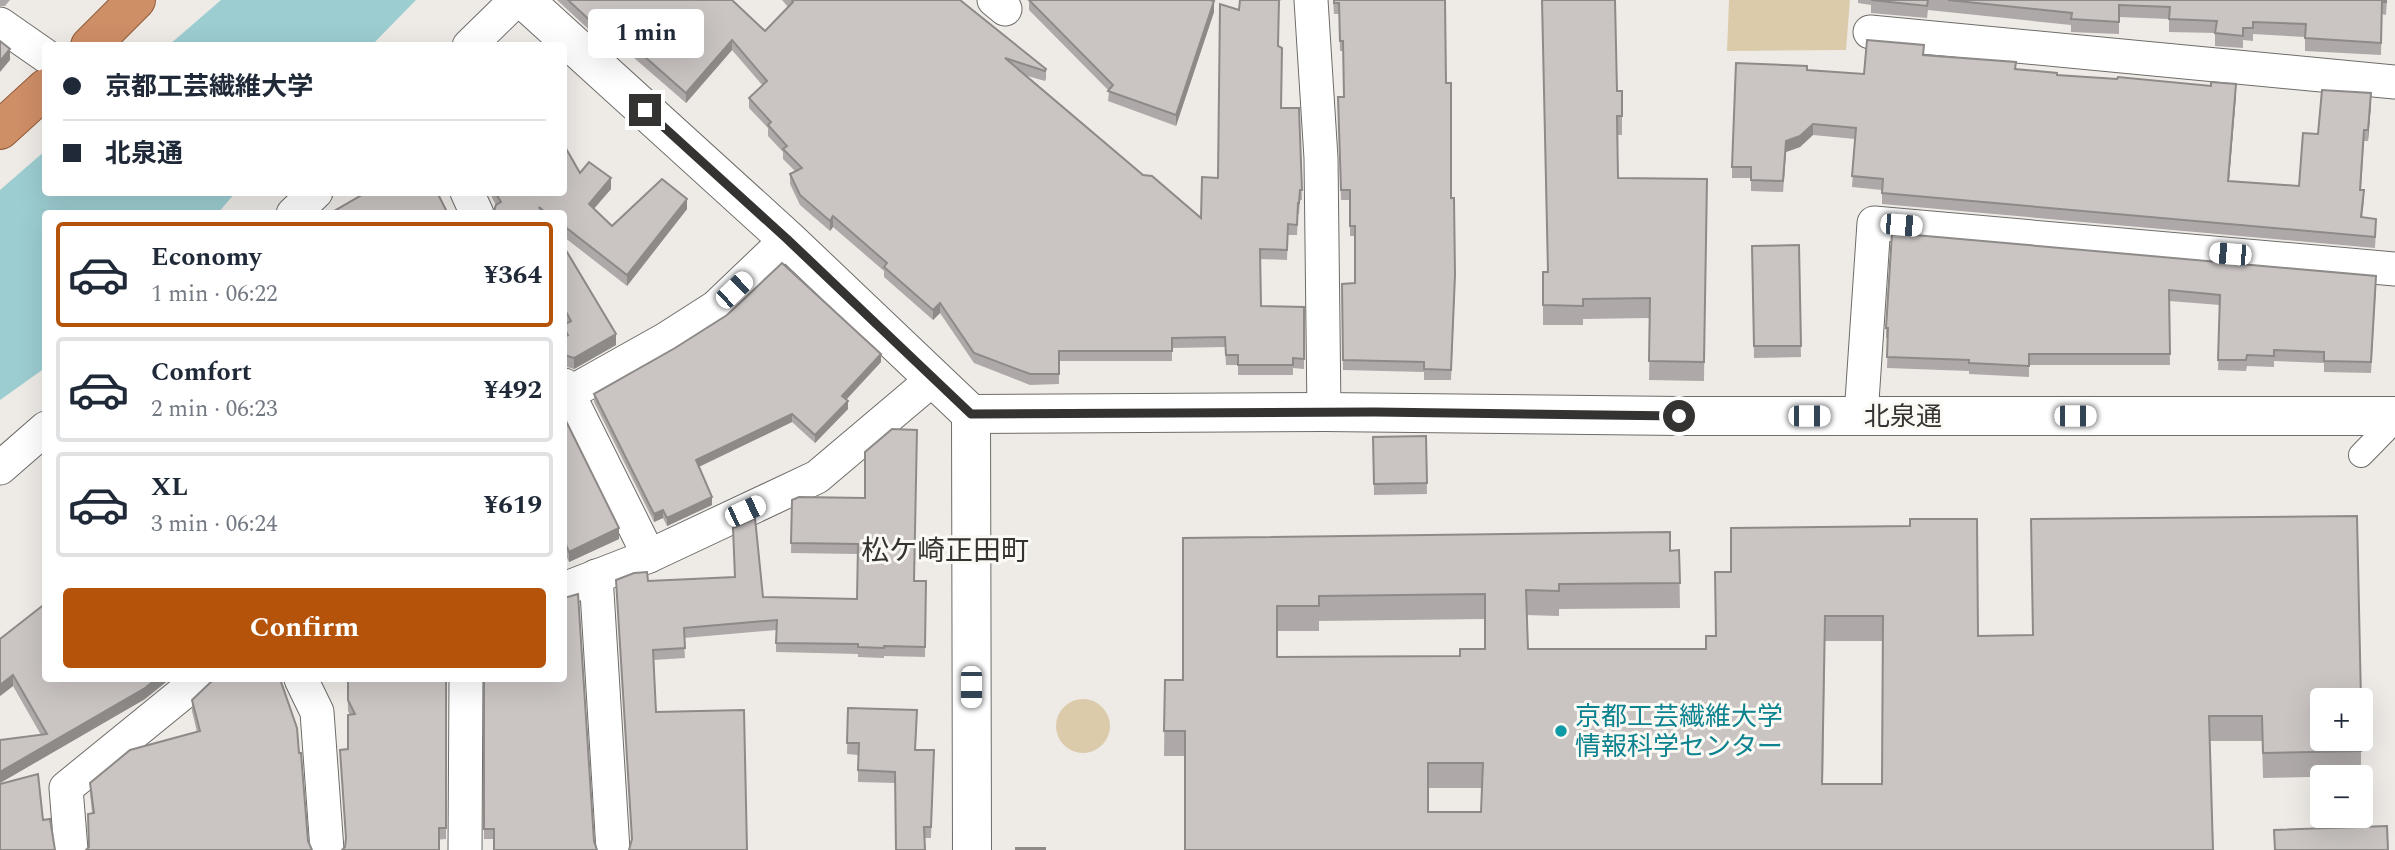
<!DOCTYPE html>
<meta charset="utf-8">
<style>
body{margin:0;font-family:Spectral,"Noto Sans JP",serif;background:#f6f6f7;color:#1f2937;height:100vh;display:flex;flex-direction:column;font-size:26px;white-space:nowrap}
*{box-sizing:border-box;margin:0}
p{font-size:23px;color:#747a83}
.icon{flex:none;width:38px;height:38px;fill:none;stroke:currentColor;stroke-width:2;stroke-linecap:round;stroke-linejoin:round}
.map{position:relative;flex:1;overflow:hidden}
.panel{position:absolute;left:42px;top:210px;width:525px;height:472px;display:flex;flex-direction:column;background:#fff;border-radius:7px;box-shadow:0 7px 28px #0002}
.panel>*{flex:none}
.hud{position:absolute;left:42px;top:42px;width:525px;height:154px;border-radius:7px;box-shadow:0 7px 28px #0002;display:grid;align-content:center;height:154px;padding:0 21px;background:#fff}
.fabs{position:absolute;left:2310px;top:688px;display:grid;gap:14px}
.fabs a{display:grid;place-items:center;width:63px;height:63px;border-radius:7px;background:#fff;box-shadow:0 7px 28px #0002;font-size:35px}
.end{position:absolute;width:32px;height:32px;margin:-16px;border:9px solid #343331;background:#fff;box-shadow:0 0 0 4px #fff}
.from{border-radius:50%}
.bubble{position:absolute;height:49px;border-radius:7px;background:#fff;box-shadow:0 7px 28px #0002;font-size:23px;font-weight:700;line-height:49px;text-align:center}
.car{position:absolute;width:21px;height:42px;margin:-21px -10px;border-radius:9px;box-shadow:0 0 5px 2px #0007;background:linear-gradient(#fff 24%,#345 0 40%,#fff 0 76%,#345 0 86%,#fff 0)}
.hud b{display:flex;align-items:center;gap:24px;height:66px;font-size:26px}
.hud b+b{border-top:2px solid #e0e1e3}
.hud i{width:18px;height:18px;background:#1f2937}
ul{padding:12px 0 0;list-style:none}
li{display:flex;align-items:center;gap:21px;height:105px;margin:0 14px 10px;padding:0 7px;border:4px solid #e0e1e3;border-radius:7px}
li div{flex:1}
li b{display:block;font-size:26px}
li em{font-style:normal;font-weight:700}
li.current{border-color:#b45309}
li>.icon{width:63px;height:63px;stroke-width:1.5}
.cta{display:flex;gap:14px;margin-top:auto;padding:14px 21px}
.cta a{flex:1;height:80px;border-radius:7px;background:#b45309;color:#fff;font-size:28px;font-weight:700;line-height:80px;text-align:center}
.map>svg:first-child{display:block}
.green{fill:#dbcbab}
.water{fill:#9ccdd1}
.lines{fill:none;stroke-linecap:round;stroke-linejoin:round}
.pedestrian-casing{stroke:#6e6c68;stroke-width:26}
.minor-casing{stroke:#6e6c68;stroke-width:35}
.tertiary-casing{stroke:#6e6c68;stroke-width:40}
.trunk-casing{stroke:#905b3a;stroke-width:40}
.pedestrian{stroke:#fff;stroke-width:24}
.minor{stroke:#fff;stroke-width:33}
.tertiary{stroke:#fff;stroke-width:38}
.trunk{stroke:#ce8e66;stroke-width:38}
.wall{fill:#aea9a8;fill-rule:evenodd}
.shaded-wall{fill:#8d8a88}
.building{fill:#cac5c3;stroke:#8d8a88;stroke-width:2;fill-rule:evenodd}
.route{stroke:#343331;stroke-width:9}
.culture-dot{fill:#0f9aa8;stroke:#fbf9f4;stroke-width:2.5}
.labels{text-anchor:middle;stroke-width:6;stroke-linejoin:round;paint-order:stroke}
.street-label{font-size:26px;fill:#343331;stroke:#fbf9f4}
.culture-label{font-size:26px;fill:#0d838f;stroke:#fbf9f4;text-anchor:start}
.neighbourhood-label{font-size:28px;fill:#343331;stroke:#fbf9f4}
</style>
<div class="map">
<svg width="2395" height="850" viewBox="0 0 2395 850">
<rect width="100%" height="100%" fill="#eeebe7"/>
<!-- green -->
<g class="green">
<polygon points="1729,0 1850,0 1846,50 1727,51"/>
<circle cx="1083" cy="726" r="27"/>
</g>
<!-- water -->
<g class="water">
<polygon points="221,0 416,0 372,45 169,45"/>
<polygon points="45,151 46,192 235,193 218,213 46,214 45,368 0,400 0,190"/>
</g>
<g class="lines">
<!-- pedestrian casing -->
<g class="pedestrian-casing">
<polyline id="pedestrian" points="2361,455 2395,420"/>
</g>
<!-- minor casing -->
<g class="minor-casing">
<g id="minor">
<polyline points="994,0 1005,9"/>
<polyline points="1311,0 1321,158 1324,412"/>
<polyline points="0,24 46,56"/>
<polyline points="1870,32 2395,82"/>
<polyline points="469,46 516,0"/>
<polyline points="467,192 477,214"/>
<polyline points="293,214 316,192"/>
<polyline points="564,385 649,556"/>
<polyline points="568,394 666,339 716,307 787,239"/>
<polyline points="1861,416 1874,223 2395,269"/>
<polyline points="0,468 46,428"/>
<polyline points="596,576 613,850"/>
<polyline points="564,589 649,556 817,477 933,379"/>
<polyline points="301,679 317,712 327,850"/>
<polyline points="71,850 66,788 200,679"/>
<polyline points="465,850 466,679"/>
</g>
</g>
<!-- tertiary casing -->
<g class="tertiary-casing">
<g id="tertiary">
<polyline points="524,0 787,239 971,414 1324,412 1679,416 2395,416"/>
<polyline points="971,414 972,850"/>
</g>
</g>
<!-- trunk casing -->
<g class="trunk-casing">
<g id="trunk">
<polyline points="90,46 136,0"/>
<polyline points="0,130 46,88"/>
</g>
</g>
<!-- pedestrian -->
<use href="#pedestrian" class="pedestrian"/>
<!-- minor -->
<use href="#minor" class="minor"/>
<!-- tertiary -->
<use href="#tertiary" class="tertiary"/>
<!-- trunk -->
<use href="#trunk" class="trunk"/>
</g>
<!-- wall -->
<g class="wall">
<polygon points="0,0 10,0 5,6 0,6"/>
<polygon points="557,0 732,0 765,31 788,7 782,0 960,0 1046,69 1046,79 1045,81 1024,75 1143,175 1201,218 1218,178 1239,10 1240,0 1282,0 1279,1 1278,46 1281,108 1299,108 1302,200 1300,200 1299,214 1298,214 1297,235 1288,235 1287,260 1260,259 1261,306 1304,307 1304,369 1293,368 1293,375 1238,375 1238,365 1226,365 1225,347 1172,348 1172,361 1059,361 1059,384 1030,385 974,363 940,313 933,320 884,277 884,271 833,227 830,231 800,205 790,184 790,174 795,171 783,159 783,152 768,136 768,128 749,108 749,98 763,86 732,50 686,103 603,31 597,37"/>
<polygon points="1029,0 1214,12 1176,126 1108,101 1109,91 1029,10"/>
<polygon points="1333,0 1446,83 1455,285 1451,380 1424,380 1424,372 1343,370 1342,284 1355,283 1355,236 1350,236 1350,200 1341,200 1338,97 1344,97 1343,51 1340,51 1339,14 1334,14"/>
<polygon points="1858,0 2387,0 2386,15 2382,14 2381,55 2305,51 2305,37 2253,34 2253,41 2243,40 2243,48 2215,46 2215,33 2169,32 2169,19 2119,17 2119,34 2071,32 2071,25 1928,10 1927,18 1871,13 1871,5 1858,3"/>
<polygon points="1924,55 2057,75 2236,95 2229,181 2299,186 2318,134 2371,104 2368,141 2364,141 2361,190 2364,201 2362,218 2376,230 2375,248 1882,204 1882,190 1852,187 1855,139 1813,135 1800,147 1786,152 1783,192 1751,191 1751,178 1732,178 1732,167 1807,70 1864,74"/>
<polygon points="1617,91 1622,116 1622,135 1617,135 1618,178 1707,179 1704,381 1649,380 1650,318 1583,319 1583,325 1543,325 1543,272 1547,272"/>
<polygon points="580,173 611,189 594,209 612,226 687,209 627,286 564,237 564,214 493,214 496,205 489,192 564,192"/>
<polygon points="1892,233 2376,287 2371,373 2324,372 2324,363 2274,361 2274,367 2247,366 2246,371 2218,370 2220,305 2169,301 2170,365 2029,365 2029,377 1969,374 1969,371 1887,368 1888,338 1886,338 1886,328"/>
<polygon points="1799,245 1801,357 1754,358 1752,246"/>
<polygon points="564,247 616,345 574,369 564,366 564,325 567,324 564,319"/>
<polygon points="881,362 846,400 848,409 815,443 792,422 699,467 712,505 667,526 663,518 654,522 594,402 594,394"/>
<polygon points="564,417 619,539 569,562 564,551"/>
<polygon points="1426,436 1427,494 1374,495 1373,437"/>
<polygon points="792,500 914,581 926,581 925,657 884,656 884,658 858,657 858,654 776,652 776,630 684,638 685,658 654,660 656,712 632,841 616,580 648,581 763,597 857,599 858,554 791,553"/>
<path d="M1183,538L1679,550L1680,608L1559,609V616L1526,615L1528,649H1706L1715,636V572L1978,636L2361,708V776L2263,778L2262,741H2210L2213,850H1185V756H1164L1165,680H1183ZM1485,619V649L1460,656L1277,657V631H1319V621ZM1825,641H1883L1882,784H1823ZM1428,788H1482L1481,812H1428Z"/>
<polygon points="46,603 46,679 145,699 0,783 41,735 13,686 0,696"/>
<polygon points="347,679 447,691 446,839 345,847 346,841 340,750 348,749 350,715 348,711"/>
<polygon points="484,679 564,679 494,839 484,839"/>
<polygon points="192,700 299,753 308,841 88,847 92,813 90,793 90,783 197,732 192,711"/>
<polygon points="848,708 916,750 934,750 931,838 924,838 895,783 858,782 858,755 847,754"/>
</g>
<!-- shaded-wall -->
<g class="shaded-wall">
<polygon points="1214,1 1214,12 1176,126 1176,115"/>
<polygon points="603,20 603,31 597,37 597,27"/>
<polygon points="732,40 732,50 686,103 686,93"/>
<polygon points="10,49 10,60 0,72 0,61"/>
<polygon points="2236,84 2236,95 2228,192 2228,181"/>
<polygon points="2371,93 2371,104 2368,141 2368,130"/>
<polygon points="1813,124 1813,135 1800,147 1786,152 1783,192 1786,141"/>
<polygon points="611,178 611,189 589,214 589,204"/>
<polygon points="687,199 687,209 627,286 627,275"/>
<polygon points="833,216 833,227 830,231 830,221"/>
<polygon points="940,303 940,313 933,320 933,310"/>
<polygon points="616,334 616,345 574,369 574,358"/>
<polygon points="881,354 881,362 842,404 842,396"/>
<polygon points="848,401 848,409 815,443 815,435"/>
<polygon points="792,414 792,422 696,468 696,460"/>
<polygon points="712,497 712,505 667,526 667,518"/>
<polygon points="663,510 663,518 654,522 654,514"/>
<polygon points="619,528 619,539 569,562 569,552"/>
<polygon points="13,675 13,686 0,696 0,685"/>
<polygon points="156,679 170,679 145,699 0,783 0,772"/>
</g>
<!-- building -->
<g class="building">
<polygon points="568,0 732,0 765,31 793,2 792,0 960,0 1046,69 1045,71 1005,58 1143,175 1152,176 1201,218 1202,177 1218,178 1220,4 1239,10 1240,0 1279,0 1278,46 1282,48 1281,108 1299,108 1302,190 1300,190 1299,203 1298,203 1297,225 1288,224 1287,250 1260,249 1261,306 1304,307 1304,359 1293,358 1293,365 1238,365 1238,355 1226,355 1225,337 1172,338 1172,351 1059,351 1059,374 1030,374 974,353 940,303 933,310 884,267 887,263 833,216 830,221 800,195 790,174 802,168 783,149 787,146 768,125 771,122 749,98 767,81 732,40 686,93 603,20 597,27"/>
<polygon points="1029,0 1210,0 1214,1 1176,115 1108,91 1113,85"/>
<polygon points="1334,0 1445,0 1446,83 1451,83 1451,198 1454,198 1455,275 1451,370 1424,369 1424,362 1343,360 1342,284 1355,283 1355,226 1350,226 1350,190 1341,190 1338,97 1344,97 1343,41 1340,41 1339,3 1334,3"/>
<polygon points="1542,0 1615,0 1617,91 1622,91 1622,116 1617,116 1618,178 1707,179 1704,362 1649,361 1650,298 1583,299 1583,306 1543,305 1543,272 1548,272"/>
<polygon points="1871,0 1928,0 1927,6"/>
<polygon points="1948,0 2386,0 2386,2 2382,2 2381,43 2305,38 2306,24 2253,22 2253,28 2243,28 2243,36 2215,33 2217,21 2169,19 2170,7 2119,5 2119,22 2071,19 2072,13"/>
<polygon points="1867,40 1924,45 1923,55 2016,62 2015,69 2057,73 2057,75 2117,79 2118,77 2211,86 2211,82 2236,84 2228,181 2299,186 2303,133 2318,134 2322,90 2371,93 2368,130 2364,130 2360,190 2364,190 2361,217 2376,219 2375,237 1882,193 1883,179 1852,176 1856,128 1813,124 1800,136 1786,141 1783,181 1751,180 1751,167 1732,167 1736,63 1807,66 1807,70 1864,74"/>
<polygon points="0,41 10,49 0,61"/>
<polygon points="564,145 580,173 589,162 611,178 589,204 612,226 662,179 687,199 627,275 564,226 564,214 547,214 539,207 543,214 493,214 496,205 501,202 495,192 564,192"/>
<polygon points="367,192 437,192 448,214 329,214"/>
<polygon points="1892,233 2376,276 2371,362 2324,361 2324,352 2274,350 2274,356 2247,355 2246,360 2218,360 2220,295 2169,290 2170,354 2029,354 2029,366 1969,363 1969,360 1887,357 1888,328 1886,328"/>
<polygon points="1799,245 1801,346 1754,346 1752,246"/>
<polygon points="564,247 616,334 574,358 564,355 564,337 568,335 564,328 564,325 571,321 564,308"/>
<polygon points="782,263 881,354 842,396 848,401 815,435 792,414 696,460 712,497 667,518 663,510 654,514 594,394 675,348 727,315"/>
<polygon points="564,417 619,528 569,552 564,540"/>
<polygon points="892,429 917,430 914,581 926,581 925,647 884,646 884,648 858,647 858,644 776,643 777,620 684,628 685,648 653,650 656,712 744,710 747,850 629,850 632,839 616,580 634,573 647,572 648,581 735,577 733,528 755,518 763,597 857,599 858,544 791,543 792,500 799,497 865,498 865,452"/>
<polygon points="1426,436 1427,483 1374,484 1373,437"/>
<path d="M2357,516L2361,700H2322V738H2361V708V751L2263,753L2262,716H2209L2213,850H1185V731H1164L1165,680H1183V538L1670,532V551L1679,550L1680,583L1559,584V591L1526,590L1528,649H1706V636H1716L1715,572H1731V528L1910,526V519H1977L1978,636L2033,635L2031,519ZM1485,594V649H1460V656L1277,657V606H1319V596ZM1825,616H1883L1882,784H1822ZM1428,763H1483L1481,812H1428Z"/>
<polygon points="578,594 594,841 597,850 494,850 494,829 484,829 484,679 564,679 564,598"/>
<polygon points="46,603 46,679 156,679 145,688 0,772 0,740 47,734 13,675 0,685 0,639"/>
<polygon points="214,679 280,679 297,728 299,753 301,753 308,841 312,850 86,850 89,847 88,814 94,813 90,783 130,750 200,731 192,700"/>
<polygon points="348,679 446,679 446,828 439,828 439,850 342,850 345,847 346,838 340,750 348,749 348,715 355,714 348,700"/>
<polygon points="848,708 917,710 915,750 934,750 931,827 924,827 925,850 896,850 895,772 858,770 859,743 847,743"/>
<polygon points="38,774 43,820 50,819 55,850 0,850 0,784"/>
<polygon points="2387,826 2388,850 2275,850 2274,830"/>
<rect x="1016" y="848" width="29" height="2"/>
</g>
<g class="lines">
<!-- route -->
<polyline class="route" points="645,110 787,239 971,414 1375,412 1679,416"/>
</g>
<!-- markers -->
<circle class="culture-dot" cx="1561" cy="731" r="7"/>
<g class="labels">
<!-- street labels -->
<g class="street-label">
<text x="1903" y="425">北泉通</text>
</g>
<!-- culture labels -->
<g class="culture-label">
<text x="1575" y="725">京都工芸繊維大学<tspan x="1575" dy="30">情報科学センター</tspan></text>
</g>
<!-- neighbourhood labels -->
<g class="neighbourhood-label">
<text x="945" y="560">松ケ崎正田町</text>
</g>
</g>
</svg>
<div class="fabs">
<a>+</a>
<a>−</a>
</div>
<i class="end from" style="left:1679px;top:416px"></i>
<i class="end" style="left:645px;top:110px"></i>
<div class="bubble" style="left:588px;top:9px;width:116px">1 min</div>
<i class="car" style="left:1901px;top:225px;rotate:95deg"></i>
<i class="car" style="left:2230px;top:254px;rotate:275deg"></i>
<i class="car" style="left:734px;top:290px;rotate:46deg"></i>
<i class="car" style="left:1809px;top:416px;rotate:90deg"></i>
<i class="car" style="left:2075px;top:416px;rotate:90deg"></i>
<i class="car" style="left:745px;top:511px;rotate:65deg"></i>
<i class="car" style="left:971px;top:687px;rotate:180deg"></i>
<div class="hud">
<b><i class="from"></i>京都工芸繊維大学</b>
<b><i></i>北泉通</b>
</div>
<section class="panel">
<ul>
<li class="current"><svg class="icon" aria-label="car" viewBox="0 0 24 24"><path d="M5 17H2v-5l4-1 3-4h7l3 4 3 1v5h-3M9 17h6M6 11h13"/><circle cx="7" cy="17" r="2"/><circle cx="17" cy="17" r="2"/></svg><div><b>Economy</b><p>1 min · 06:22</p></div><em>¥364</em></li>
<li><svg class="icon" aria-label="car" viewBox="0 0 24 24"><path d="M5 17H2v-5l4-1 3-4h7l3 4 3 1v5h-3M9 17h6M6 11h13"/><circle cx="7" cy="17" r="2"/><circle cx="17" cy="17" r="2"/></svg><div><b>Comfort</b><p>2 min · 06:23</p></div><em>¥492</em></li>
<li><svg class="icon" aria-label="car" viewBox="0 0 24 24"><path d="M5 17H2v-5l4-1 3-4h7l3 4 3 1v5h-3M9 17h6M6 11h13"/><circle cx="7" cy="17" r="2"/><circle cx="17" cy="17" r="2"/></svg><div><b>XL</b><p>3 min · 06:24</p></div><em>¥619</em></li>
</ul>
<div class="cta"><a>Confirm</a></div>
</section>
</div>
